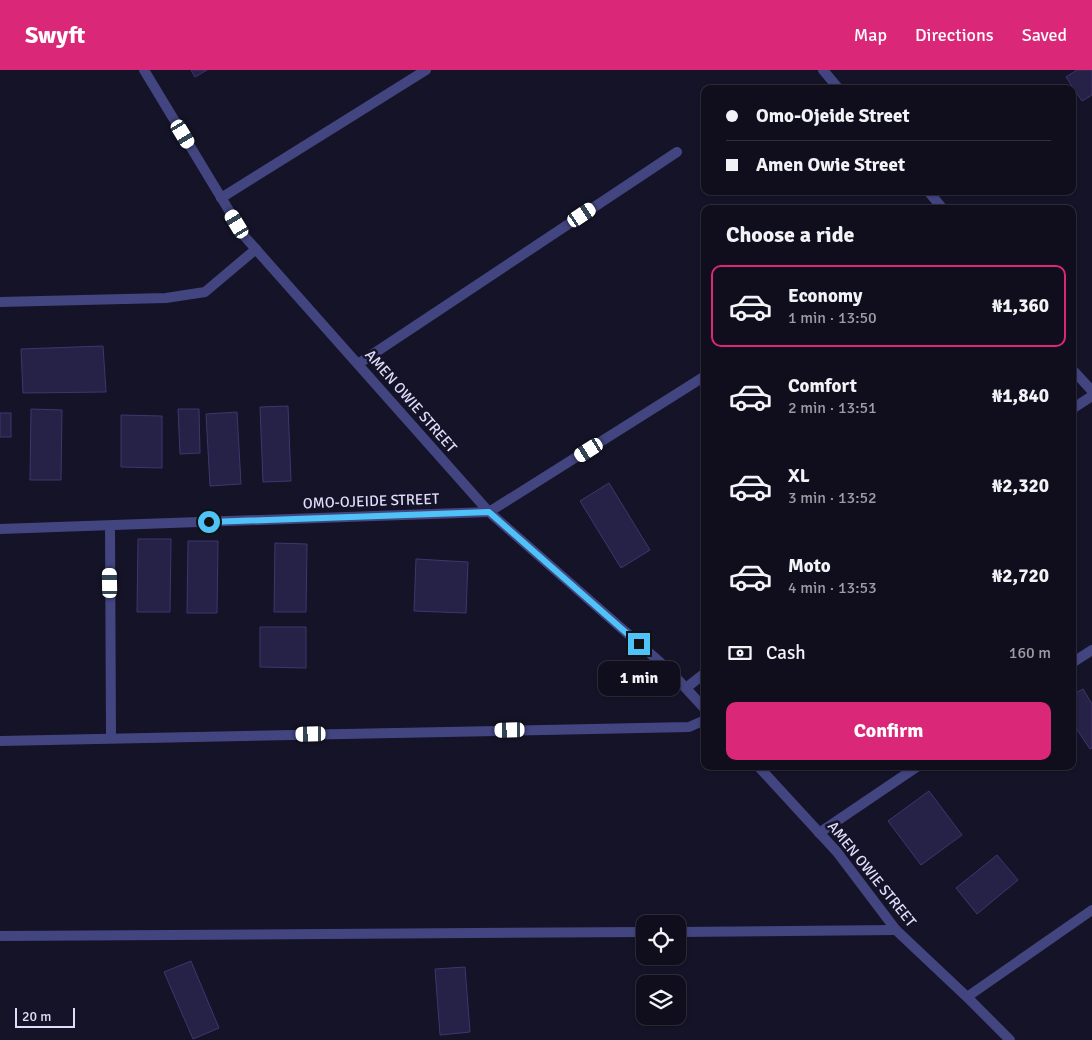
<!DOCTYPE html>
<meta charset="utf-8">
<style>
body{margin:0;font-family:Signika,sans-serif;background:#1e1c2a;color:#f1f3f6;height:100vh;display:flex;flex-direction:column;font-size:19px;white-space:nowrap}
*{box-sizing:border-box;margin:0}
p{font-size:16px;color:#9c9ca4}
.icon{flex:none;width:28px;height:28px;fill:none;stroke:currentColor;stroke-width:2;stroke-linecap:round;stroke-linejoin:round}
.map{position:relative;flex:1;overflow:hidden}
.drawer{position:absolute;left:701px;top:135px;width:375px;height:565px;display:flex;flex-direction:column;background:#100e1d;border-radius:10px;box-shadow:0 1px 4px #0004,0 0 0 1px #302e3b}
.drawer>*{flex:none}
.banner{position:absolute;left:701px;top:15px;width:375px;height:110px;border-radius:10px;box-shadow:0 1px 4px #0004,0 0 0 1px #302e3b;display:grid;align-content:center;height:110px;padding:0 25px;background:#100e1d}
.controls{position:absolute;left:636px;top:845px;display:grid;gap:10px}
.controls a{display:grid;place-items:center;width:50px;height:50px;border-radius:10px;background:#100e1d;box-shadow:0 1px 4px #0004,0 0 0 1px #302e3b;font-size:25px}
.scale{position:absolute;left:15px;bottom:12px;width:60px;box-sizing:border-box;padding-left:5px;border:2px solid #dfddfb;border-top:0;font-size:14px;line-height:18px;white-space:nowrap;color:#dfddfb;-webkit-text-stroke:4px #151327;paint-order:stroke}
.end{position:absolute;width:22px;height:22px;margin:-11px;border:6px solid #4fc3f7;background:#111;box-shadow:0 0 0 2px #111}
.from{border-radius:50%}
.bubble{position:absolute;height:35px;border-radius:10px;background:#100e1d;box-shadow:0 1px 4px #0004,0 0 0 1px #302e3b;font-size:16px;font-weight:800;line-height:35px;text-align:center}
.car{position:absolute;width:15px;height:30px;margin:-15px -8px;border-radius:6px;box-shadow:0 0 4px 1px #0007;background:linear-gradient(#fff 24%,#345 0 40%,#fff 0 76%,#345 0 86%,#fff 0)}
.banner b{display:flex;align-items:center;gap:18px;height:48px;font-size:19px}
.banner b+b{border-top:1px solid #302e3b}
.banner i{width:12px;height:12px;background:#f1f3f6}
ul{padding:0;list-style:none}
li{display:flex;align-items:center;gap:15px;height:82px;margin:0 10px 8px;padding:0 15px;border:2px solid transparent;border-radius:10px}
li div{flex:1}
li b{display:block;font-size:19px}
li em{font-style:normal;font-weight:800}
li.current{border-color:#db2777}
li>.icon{width:45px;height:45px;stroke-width:1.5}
h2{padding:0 25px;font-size:22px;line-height:60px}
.pay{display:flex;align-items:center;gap:12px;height:55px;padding:0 25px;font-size:19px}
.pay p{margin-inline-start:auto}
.button{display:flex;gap:10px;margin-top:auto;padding:10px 25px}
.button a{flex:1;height:58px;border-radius:10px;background:#db2777;color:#fff;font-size:20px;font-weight:800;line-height:58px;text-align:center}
header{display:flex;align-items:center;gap:30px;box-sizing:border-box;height:70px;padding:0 25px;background:#db2777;color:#fff}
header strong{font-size:24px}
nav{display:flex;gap:28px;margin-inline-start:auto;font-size:18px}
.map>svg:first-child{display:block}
.building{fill:#262146;stroke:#3e366f}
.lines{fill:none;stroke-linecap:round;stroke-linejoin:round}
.street{stroke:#434581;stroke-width:10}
.route{stroke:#4fc3f7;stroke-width:6}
.labels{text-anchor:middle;stroke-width:5;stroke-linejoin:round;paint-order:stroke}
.street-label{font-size:15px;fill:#dfddfb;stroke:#151327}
</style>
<header>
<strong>Swyft</strong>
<nav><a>Map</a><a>Directions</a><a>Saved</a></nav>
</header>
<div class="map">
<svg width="1092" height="970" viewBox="0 0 1092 970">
<rect width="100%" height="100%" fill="#151327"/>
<!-- building -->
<g class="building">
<polygon points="191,0 207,0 195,7"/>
<polygon points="1077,0 1092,0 1092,25 1082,31 1066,7"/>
<polygon points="103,276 106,322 23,323 21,279"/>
<polygon points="288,336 291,411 263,412 260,337"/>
<polygon points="31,339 62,340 61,410 30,410"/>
<polygon points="178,339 199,339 200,383 180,384"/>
<polygon points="237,342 241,414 210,416 206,344"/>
<rect x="0" y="343" width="11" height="24"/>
<polygon points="121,345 162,346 162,398 121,397"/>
<polygon points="609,413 650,480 621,498 580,431"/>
<polygon points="138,469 171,469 170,542 137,542"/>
<polygon points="188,471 218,471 217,543 187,543"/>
<polygon points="275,473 307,474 306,542 274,542"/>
<polygon points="416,489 468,492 466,543 414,541"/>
<polygon points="260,557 306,557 306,598 260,597"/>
<polygon points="1083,619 1092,634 1092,678 1090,679 1072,652 1072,625"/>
<polygon points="929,721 962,765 921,795 888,751"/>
<polygon points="997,785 1018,810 977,844 956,818"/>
<polygon points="191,891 219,958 193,969 164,902"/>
<polygon points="465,897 470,962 440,965 435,899"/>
</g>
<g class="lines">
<!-- street -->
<g class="street">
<polyline points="144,0 245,167 489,442 669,600 705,639"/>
<polyline points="823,0 839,19"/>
<polyline points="928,121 943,139"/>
<polyline points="221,128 426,0"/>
<polyline points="0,232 166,228 205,222 256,179"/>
<polyline points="358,294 677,82"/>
<polyline points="1072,299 1092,321"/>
<polyline points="1072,339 1092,326"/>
<polyline points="110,456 111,668"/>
<polyline points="0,459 489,442 705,306"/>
<polyline points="1072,593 1092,580"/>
<polyline points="686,618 705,603"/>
<polyline points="0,671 689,657 705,650"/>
<polyline points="758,696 837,782 896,860 967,927 1010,970"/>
<polyline points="819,763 918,696"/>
<polyline points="678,862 896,860"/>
<polyline points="0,866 645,862"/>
<polyline points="967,927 1092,840"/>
</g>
</g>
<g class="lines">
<!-- route -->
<polyline class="route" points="209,452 489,442 639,574"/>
</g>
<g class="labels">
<!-- street labels -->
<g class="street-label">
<text transform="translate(411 331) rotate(49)" y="5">AMEN OWIE STREET</text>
<text transform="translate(371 431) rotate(-2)" y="5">OMO-OJEIDE STREET</text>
<text transform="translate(872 804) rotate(51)" y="5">AMEN OWIE STREET</text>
</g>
</g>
</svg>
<div class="controls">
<a><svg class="icon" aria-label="locate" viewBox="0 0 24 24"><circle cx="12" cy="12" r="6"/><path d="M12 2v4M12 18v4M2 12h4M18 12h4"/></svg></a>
<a><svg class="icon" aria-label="layers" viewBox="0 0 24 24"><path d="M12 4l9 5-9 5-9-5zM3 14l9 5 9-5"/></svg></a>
</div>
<div class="scale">20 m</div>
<i class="end from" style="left:209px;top:452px"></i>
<i class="end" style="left:639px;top:574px"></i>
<div class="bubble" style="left:598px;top:591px;width:82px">1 min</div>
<i class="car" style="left:183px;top:64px;rotate:149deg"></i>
<i class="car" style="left:582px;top:145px;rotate:56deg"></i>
<i class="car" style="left:237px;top:154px;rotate:329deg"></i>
<i class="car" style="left:589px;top:380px;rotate:238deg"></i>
<i class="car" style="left:110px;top:513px;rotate:359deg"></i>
<i class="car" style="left:510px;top:660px;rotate:269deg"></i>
<i class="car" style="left:311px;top:664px;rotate:269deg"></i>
<div class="banner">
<b><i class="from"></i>Omo-Ojeide Street</b>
<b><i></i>Amen Owie Street</b>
</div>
<section class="drawer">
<h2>Choose a ride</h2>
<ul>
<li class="current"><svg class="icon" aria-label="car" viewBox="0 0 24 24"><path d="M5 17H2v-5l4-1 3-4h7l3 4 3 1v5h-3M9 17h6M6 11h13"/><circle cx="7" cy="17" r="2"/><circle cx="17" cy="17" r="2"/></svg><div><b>Economy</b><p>1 min · 13:50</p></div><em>₦1,360</em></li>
<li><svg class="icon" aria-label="car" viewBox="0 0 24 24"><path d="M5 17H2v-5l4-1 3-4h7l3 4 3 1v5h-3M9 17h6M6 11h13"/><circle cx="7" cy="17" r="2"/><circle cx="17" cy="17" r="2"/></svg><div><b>Comfort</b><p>2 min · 13:51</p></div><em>₦1,840</em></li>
<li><svg class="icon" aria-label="car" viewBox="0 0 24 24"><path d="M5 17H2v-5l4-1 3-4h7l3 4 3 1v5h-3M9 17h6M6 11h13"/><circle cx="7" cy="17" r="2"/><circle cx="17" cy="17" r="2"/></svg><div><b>XL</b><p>3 min · 13:52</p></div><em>₦2,320</em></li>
<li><svg class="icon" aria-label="car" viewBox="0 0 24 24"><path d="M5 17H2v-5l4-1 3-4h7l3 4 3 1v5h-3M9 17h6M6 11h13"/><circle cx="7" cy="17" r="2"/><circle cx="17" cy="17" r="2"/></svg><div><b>Moto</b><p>4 min · 13:53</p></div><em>₦2,720</em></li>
</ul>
<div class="pay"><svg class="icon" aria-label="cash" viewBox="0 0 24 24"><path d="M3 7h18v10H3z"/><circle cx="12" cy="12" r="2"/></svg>Cash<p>160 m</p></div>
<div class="button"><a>Confirm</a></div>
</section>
</div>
